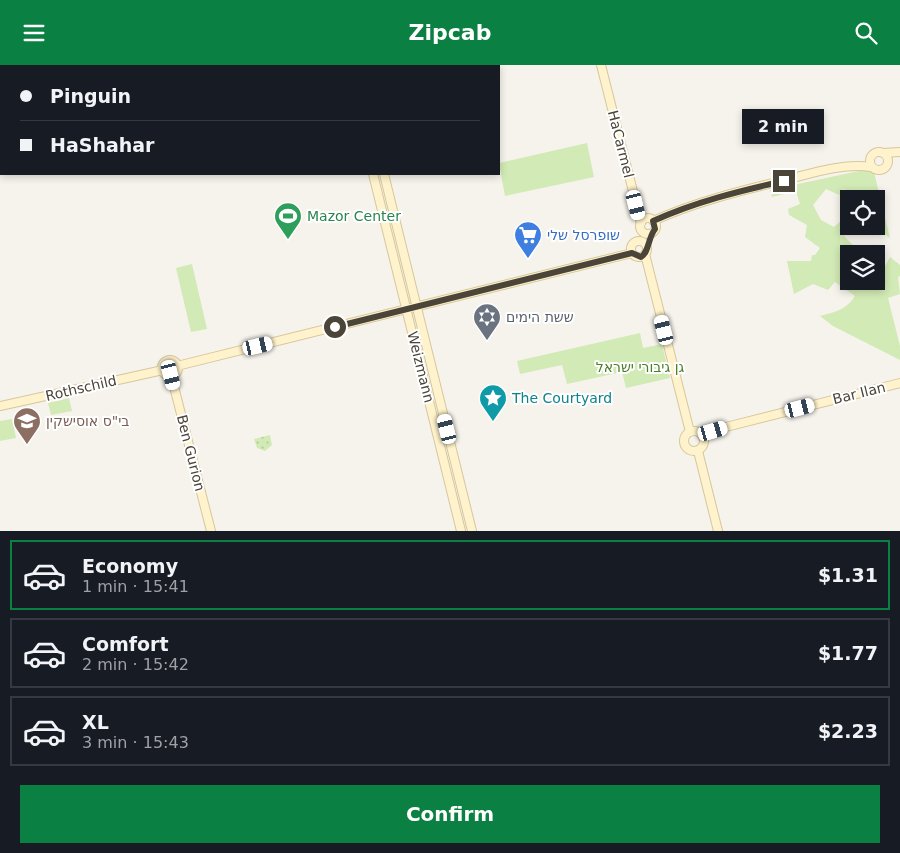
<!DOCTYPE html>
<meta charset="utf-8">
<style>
body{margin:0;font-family:"DejaVu Sans","Noto Sans Hebrew",sans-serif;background:#20242c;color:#f1f3f6;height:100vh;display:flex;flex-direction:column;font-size:19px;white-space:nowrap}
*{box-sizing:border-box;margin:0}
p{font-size:16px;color:#9ea1a6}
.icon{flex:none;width:28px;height:28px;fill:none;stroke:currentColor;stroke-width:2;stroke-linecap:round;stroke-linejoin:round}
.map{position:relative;height:466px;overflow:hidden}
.drawer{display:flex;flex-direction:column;background:#171b24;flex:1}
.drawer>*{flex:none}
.top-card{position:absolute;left:0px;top:0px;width:500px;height:110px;box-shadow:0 2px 8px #0003;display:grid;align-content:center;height:110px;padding:0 20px;background:#171b24}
.tools{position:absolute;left:840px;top:125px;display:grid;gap:10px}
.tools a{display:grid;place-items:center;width:45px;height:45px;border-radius:0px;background:#171b24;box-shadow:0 2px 8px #0003;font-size:25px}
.end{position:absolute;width:22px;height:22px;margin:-11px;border:6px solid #4b4439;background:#fff;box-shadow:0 0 0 2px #fff}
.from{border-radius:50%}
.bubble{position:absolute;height:35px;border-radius:0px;background:#171b24;box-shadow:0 2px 8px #0003;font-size:16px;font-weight:700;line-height:35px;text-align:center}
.car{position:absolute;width:15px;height:30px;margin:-15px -8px;border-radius:6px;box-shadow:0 0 4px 1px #0007;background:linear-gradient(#fff 24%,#345 0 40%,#fff 0 76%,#345 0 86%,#fff 0)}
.top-card b{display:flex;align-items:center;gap:18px;height:48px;font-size:19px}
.top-card b+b{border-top:1px solid #363941}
.top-card i{width:12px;height:12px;background:#f1f3f6}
ul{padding:9px 0 0;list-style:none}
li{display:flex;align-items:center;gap:15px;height:70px;margin:0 10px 8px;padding:0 10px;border:2px solid #363941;border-radius:0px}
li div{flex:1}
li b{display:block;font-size:19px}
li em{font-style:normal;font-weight:700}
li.selected{border-color:#0b8043}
li>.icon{width:45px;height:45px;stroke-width:1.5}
.button{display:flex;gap:10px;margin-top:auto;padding:10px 20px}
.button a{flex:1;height:58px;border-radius:0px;background:#0b8043;color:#fff;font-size:20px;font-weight:700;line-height:58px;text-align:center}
header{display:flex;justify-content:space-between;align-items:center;height:65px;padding:0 20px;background:#0b8043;color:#fff;font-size:22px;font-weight:700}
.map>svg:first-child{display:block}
.green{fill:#d2eab5}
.garden{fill:url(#garden-dots)}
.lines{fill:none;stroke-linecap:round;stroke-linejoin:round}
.secondary-casing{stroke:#d6c79b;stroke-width:10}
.secondary{stroke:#fff3cd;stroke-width:8}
.route{stroke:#4b4439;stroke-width:6}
.labels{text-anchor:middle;stroke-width:4;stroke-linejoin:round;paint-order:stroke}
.street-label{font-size:14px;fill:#4b4439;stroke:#fff}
.leisure-label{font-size:14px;fill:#27864d;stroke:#fff;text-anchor:start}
.shop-label{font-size:14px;fill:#366cbe;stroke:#fff;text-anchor:start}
.worship-label{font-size:14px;fill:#5b616d;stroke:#fff;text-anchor:start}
.park-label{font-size:14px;fill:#4a7f2a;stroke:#fff}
.culture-label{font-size:14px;fill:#0d838f;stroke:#fff;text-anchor:start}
.education-label{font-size:14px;fill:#785e54;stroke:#fff;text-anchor:start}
</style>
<header><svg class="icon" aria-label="menu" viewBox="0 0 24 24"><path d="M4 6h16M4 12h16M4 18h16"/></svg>Zipcab<svg class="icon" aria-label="search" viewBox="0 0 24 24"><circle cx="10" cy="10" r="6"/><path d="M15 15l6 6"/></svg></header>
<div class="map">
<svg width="900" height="466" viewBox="0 0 900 466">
<defs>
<pattern id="garden-dots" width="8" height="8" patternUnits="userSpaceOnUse" patternTransform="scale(1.25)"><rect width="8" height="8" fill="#d2eab5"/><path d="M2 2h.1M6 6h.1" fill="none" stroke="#b6ca9c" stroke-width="1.8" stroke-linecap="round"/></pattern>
</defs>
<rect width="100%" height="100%" fill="#f6f3ec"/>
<!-- green -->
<g class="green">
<polygon points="587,78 594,112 505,131 499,98"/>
<path d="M873,103L890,173L874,161H876V134H862L844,124L839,130L826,124L813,140L821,155L834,162L843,154L849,158V161H851L844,171L854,181V189H849V216H876V210L879,212L890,192L900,200V211L898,212L900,229L888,233L900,281V295L833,261L820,251C835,247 846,245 855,231L835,217L828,225L813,219L794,229L787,196H811L812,190H815L820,183L805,172L807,160L789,150L788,144L800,139L796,126L772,132L770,125Z"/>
<polygon points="192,199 207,264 191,267 176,203"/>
<polygon points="640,268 643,283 662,279 670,313 626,323 622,307 567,319 562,300 520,309 517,296"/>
<polygon points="69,333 72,346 51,350 48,338"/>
<polygon points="12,354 16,373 0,376 0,356"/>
</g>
<!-- garden -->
<polygon class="garden" points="270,370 272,380 265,386 257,383 254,374"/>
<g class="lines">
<!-- secondary casing -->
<g class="secondary-casing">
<g id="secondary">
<polyline points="346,0 346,1"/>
<polyline points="357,0 357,1"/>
<polyline points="601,0 641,158"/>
<circle cx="879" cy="96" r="9"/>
<polyline points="883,88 900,87"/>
<polyline points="373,109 461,466"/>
<polyline points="384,109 472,466"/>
<circle cx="648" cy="161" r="8"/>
<path d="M653,156C695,137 740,126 785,115C813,108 842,98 871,102"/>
<circle cx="639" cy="184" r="8"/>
<polyline points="645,189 690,367"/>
<circle cx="170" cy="303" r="8"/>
<polyline points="177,301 632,188"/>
<polyline points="171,310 211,466"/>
<polyline points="0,341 163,305"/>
<circle cx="694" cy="376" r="10"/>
<polyline points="703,372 713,365 726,362 900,318"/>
<polyline points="698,386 718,466"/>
</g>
</g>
<!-- secondary -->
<use href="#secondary" class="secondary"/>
</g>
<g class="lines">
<!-- route -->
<path class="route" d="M335,262L632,188L641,192C649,187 648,173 655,164L653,156C695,137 739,126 784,116"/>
</g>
<!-- icons -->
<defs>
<g id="stadium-pin" transform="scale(1.4375)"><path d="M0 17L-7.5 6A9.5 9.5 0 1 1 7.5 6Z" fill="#2e9e5b" stroke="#fff"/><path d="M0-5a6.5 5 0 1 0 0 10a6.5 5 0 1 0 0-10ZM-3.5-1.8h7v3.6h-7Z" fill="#fff"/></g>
<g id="supermarket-pin" transform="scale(1.4375)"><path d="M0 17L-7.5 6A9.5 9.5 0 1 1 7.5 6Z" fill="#3f7fe0" stroke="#fff"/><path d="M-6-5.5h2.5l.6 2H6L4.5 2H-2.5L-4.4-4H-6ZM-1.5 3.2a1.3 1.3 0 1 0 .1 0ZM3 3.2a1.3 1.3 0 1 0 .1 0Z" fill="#fff"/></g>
<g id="synagogue-pin" transform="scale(1.4375)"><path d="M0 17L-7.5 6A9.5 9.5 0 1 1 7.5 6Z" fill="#6b7280" stroke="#fff"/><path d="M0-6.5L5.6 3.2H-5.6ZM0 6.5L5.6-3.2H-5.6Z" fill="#fff"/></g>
<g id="sight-pin" transform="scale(1.4375)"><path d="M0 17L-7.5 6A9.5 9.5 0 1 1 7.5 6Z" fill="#0f9aa8" stroke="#fff"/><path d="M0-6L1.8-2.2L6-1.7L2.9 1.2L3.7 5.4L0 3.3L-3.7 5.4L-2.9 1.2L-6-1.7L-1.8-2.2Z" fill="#fff"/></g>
<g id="school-pin" transform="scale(1.4375)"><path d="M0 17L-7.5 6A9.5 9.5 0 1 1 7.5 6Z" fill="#8d6e63" stroke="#fff"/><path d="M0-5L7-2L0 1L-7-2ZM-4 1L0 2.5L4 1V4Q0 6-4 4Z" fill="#fff"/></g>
</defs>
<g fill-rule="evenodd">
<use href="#stadium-pin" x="288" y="151"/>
<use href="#supermarket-pin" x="528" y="170"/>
<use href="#synagogue-pin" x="487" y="252"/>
<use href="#sight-pin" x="493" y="333"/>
<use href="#school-pin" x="27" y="356"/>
</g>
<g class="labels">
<!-- street labels -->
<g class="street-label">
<text transform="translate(621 79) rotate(76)" y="5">HaCarmel</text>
<text transform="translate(421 302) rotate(76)" y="5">Weizmann</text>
<text transform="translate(81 323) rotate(-13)" y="5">Rothschild</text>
<text transform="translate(859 328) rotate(-14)" y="5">Bar Ilan</text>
<text transform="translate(191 388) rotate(76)" y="5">Ben Gurion</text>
</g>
<!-- leisure labels -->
<g class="leisure-label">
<text x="307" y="156">Mazor Center</text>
</g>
<!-- shop labels -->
<g class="shop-label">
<text x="547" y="175">שופרסל שלי</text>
</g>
<!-- worship labels -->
<g class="worship-label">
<text x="506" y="257">ששת הימים</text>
</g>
<!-- park labels -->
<g class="park-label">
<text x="640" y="307">גן גיבורי ישראל</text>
</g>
<!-- culture labels -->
<g class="culture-label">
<text x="512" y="338">The Courtyard</text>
</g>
<!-- education labels -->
<g class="education-label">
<text x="46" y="361">בי"ס אוסישקין</text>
</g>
</g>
</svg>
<div class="tools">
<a><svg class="icon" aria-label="locate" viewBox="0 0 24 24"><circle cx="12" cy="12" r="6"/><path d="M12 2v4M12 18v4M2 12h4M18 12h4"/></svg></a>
<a><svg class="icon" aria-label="layers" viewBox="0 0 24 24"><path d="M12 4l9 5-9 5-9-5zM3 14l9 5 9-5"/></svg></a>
</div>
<i class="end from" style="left:335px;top:262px"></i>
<i class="end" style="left:784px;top:116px"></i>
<div class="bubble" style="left:742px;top:44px;width:82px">2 min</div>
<i class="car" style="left:636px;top:140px;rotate:166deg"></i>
<i class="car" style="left:664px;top:265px;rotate:346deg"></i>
<i class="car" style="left:258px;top:281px;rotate:77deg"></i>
<i class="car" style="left:171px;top:310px;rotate:166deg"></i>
<i class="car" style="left:800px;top:343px;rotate:76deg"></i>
<i class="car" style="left:447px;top:364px;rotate:346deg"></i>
<i class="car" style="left:713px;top:366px;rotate:74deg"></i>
<div class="top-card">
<b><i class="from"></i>Pinguin</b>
<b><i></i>HaShahar</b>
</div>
</div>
<section class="drawer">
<ul>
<li class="selected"><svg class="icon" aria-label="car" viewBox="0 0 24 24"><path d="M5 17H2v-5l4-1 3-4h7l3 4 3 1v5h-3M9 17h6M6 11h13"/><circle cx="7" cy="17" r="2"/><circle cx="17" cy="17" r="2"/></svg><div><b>Economy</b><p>1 min · 15:41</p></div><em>$1.31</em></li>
<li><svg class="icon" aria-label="car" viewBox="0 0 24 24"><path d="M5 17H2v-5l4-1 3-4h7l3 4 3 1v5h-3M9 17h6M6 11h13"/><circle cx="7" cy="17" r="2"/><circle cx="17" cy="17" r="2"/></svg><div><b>Comfort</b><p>2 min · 15:42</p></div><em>$1.77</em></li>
<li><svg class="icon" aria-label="car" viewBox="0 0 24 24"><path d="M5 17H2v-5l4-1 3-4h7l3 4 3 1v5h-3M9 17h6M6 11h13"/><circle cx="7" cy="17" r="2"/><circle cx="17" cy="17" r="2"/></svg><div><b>XL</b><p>3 min · 15:43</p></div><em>$2.23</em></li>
</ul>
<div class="button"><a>Confirm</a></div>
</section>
